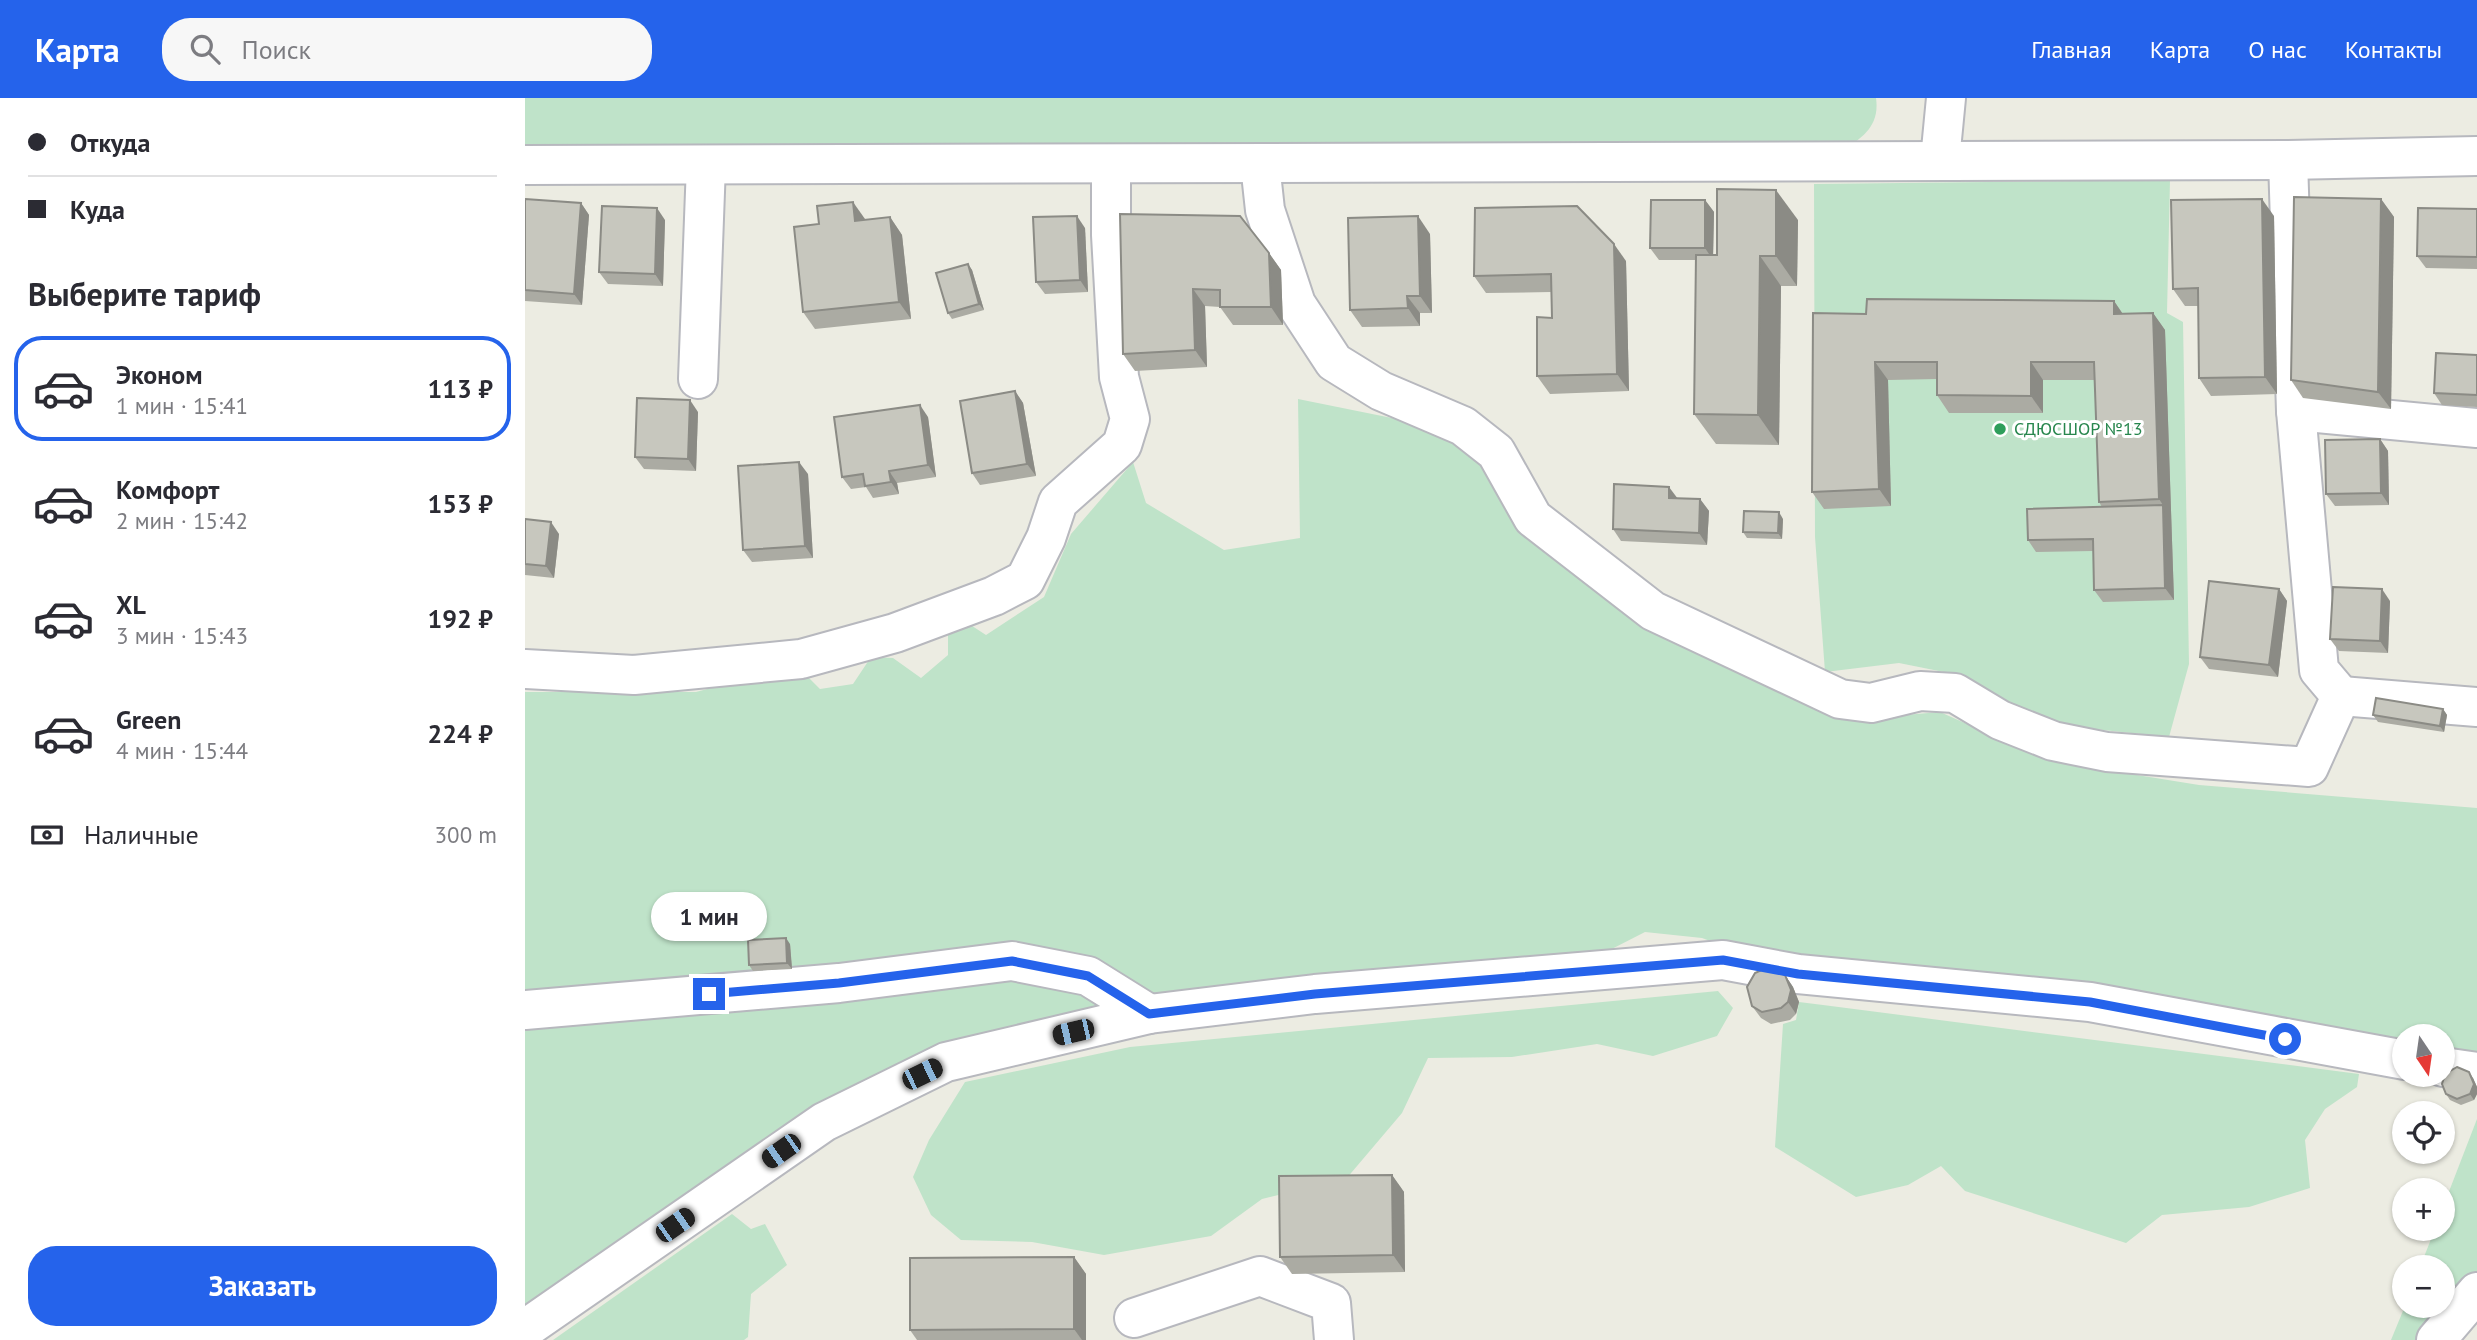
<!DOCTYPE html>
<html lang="ru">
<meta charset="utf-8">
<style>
body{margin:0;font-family:"PT Sans",sans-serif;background:#f7f7f7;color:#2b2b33;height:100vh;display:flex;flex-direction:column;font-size:26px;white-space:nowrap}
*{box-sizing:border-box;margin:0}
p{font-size:23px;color:#7c7c81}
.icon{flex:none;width:38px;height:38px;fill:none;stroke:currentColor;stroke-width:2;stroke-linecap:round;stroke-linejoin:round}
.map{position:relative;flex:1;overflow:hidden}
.drawer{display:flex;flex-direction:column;background:#fff;width:525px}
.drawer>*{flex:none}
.top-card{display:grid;align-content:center;height:154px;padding:0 28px;background:#fff}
.needle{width:46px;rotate:167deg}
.buttons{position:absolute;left:1867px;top:926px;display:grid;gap:14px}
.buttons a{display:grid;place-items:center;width:63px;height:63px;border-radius:50%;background:#fff;box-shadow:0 2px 5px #0004;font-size:35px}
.end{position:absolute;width:32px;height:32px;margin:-16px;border:9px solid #2563eb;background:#fff;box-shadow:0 0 0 4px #fff}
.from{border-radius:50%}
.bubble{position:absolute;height:49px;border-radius:24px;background:#fff;box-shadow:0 2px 5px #0004;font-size:23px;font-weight:800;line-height:49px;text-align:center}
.car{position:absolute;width:21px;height:42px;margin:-21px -10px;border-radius:9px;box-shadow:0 0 5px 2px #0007;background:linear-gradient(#222 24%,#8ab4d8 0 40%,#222 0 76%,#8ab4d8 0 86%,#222 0)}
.top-card b{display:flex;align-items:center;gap:24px;height:66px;font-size:26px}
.top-card b+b{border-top:2px solid #e1e1e2}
.top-card i{width:18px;height:18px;background:#2b2b33}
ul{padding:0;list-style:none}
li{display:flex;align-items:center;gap:21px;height:105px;margin:0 14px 10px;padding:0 14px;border:4px solid transparent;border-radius:28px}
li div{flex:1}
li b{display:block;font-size:26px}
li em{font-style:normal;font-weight:800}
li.on{border-color:#2563eb}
li>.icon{width:63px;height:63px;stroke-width:1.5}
h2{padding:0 28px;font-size:32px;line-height:84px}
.pay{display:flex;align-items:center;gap:18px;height:77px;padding:0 28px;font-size:26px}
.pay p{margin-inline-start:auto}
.action{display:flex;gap:14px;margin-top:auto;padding:14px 28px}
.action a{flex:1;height:80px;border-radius:28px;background:#2563eb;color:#fff;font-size:28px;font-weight:800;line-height:80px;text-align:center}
header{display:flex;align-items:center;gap:42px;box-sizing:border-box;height:98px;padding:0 35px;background:#2563eb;color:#fff}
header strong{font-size:33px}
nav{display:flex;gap:38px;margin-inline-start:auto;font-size:24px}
.search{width:490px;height:63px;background:#f7f7f7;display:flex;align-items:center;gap:18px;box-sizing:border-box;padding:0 24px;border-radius:28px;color:#7c7c81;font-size:26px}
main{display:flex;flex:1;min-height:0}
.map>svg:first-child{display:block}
.green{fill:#bfe3c9}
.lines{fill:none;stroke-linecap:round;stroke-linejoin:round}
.minor-casing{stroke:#b7b8be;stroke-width:42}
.minor{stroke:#fff;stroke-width:38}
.wall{fill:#ababa3}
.shaded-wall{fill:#8b8b85}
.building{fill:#c7c7be;stroke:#8b8b85;stroke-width:2}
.route{stroke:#2563eb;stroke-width:9}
.leisure-dot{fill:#2e9e5b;stroke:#fff;stroke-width:2.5}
.labels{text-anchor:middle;stroke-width:6;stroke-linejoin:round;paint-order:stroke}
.leisure-label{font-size:18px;fill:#27864d;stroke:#fff;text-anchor:start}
</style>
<header>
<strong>Карта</strong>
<div class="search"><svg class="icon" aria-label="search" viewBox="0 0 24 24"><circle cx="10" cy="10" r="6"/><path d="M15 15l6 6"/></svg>Поиск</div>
<nav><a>Главная</a><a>Карта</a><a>О нас</a><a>Контакты</a></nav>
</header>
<main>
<section class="drawer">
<div class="top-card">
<b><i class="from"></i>Откуда</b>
<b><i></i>Куда</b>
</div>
<h2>Выберите тариф</h2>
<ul>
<li class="on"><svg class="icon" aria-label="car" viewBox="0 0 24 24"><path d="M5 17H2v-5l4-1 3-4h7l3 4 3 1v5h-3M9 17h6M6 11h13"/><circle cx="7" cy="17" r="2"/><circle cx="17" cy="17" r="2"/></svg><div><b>Эконом</b><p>1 мин · 15:41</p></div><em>113 ₽</em></li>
<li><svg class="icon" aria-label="car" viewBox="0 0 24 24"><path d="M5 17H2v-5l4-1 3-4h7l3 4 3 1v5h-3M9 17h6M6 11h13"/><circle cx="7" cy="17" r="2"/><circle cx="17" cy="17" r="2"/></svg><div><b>Комфорт</b><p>2 мин · 15:42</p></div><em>153 ₽</em></li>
<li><svg class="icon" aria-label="car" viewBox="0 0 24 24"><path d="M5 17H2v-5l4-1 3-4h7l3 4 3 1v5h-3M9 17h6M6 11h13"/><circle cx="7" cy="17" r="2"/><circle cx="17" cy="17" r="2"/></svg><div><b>XL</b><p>3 мин · 15:43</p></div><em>192 ₽</em></li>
<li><svg class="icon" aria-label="car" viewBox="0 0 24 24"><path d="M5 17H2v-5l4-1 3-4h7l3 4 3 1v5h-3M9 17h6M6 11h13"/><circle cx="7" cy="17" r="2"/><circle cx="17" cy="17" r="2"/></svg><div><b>Green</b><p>4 мин · 15:44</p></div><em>224 ₽</em></li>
</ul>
<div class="pay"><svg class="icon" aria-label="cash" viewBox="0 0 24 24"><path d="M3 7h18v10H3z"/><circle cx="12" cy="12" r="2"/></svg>Наличные<p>300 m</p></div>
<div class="action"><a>Заказать</a></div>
</section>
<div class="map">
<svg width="1952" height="1242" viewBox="0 0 1952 1242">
<rect width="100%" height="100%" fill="#ecece2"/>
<!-- green -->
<g class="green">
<path d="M0,0H1351C1355,27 1338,40 1317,52L0,50Z"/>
<polygon points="1645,82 1642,215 1658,224 1664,566 1644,639 1559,630 1496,614 1439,578 1374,565 1300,574 1290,439 1289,86"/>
<polygon points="773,301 936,334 993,417 1333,621 1415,614 1525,663 1674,687 1952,710 1952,963 1918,956 1918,938 1880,938 1879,949 1237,862 1177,840 1120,834 1073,858 402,954 0,1211 0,594 171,594 201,586 282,578 295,591 328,586 346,559 368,560 396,580 423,557 423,529 441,524 461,537 519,499 546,436 608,364 621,405 699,452 775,440"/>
<polygon points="1193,893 1208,910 1192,938 1128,958 1072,946 987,959 903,960 877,1015 821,1081 737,1101 686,1138 579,1157 507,1144 436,1142 406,1117 388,1079 404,1042 440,984 605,949"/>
<polygon points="1274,904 1298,907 1834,976 1832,989 1800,1011 1780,1042 1785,1090 1724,1109 1637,1117 1601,1145 1440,1093 1416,1068 1383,1087 1331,1099 1250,1049 1258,926 1271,922"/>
<polygon points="1952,1021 1952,1182 1900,1242 1866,1242 1880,1208 1918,1208 1918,1169 1895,1169 1910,1131 1918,1130 1918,1109"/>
<polygon points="207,1116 226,1131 240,1126 262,1167 226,1196 223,1239 219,1242 28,1242"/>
</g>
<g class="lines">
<!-- minor casing -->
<g class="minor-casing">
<g id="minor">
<polyline points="1415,62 1421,0"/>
<polyline points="735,66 740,112 771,206 809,264 856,293 938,328 971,354 1008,420 1128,513 1315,601 1346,605 1395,593 1430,595 1475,622 1528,643 1582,654 1784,669 1816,598 1794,572 1771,313 1763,62"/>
<polyline points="0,67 1763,62 1952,58"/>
<polyline points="173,281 181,67"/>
<polyline points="1771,313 1952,330"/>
<polyline points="0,571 109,577 276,561 370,535 469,498 500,482 521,440 533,404 597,347 605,321 594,279 586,137 586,66"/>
<polyline points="1816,598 1952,609"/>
<polyline points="0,912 314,885 487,863 563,878 624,916"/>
<polyline points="1918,969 1952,974"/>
<polyline points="609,1220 735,1178 806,1205 809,1242"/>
<polyline points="0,1231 299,1024 421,964 624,916 790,896 1198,862 1273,876 1565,904 1880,962"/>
<polyline points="1911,1242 1952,1194"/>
</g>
</g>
<!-- minor -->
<use href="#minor" class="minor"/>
</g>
<!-- wall -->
<g class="wall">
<polygon points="0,101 56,105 64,117 57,207 0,203"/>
<polygon points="1856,101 1869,119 1866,311 1778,300 1766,282"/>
<polygon points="1180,102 1189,114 1188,157 1192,157 1273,122 1272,188 1256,188 1254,347 1191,346 1169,316 1171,162 1134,162 1125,150"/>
<polygon points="1952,111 1952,171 1901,170 1892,158"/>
<polygon points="595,116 744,155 756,172 758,227 708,227 695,209 680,208 682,269 610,273 598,256"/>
<polygon points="1749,118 1752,296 1686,298 1674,280 1673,208 1660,208 1648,191"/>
<polygon points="365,119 377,137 386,221 290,231 278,214 340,122"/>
<polygon points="140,122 138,188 83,186 74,174"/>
<polygon points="560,130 563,194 520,196 511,184"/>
<polygon points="905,136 907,215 895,215 895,228 837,229 825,212"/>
<polygon points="1101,163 1104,293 1025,296 1012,278 1027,220 1026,194 961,195 949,178"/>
<polygon points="443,166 447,172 459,212 427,221 423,215"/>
<polygon points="1589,203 1598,216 1628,215 1640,232 1649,502 1578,504 1569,492 1568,453 1511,454 1503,442 1577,409 1574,404 1570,282 1518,282 1518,315 1424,315 1412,297 1412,281 1363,282 1366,408 1299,411 1287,394 1341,216"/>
<polygon points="1952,257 1952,309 1917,307 1909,295"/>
<polygon points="490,293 498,305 511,378 455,387 447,375"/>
<polygon points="173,314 171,373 119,371 110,359"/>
<polygon points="403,319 411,379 372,385 374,396 348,400 341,389 326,391 317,379"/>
<polygon points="1855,341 1863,353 1864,407 1810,408 1801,396"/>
<polygon points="283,376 288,460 227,464 218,452"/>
<polygon points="1152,400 1175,401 1184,413 1182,447 1096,443 1088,431"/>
<polygon points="0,421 34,436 29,480 0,477"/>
<polygon points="1258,421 1257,441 1222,440 1218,434"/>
<polygon points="1754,491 1762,503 1753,579 1684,571 1675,559"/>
<polygon points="1865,503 1863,555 1814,553 1805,541"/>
<polygon points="1918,611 1922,617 1919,634 1853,624 1848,617"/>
<polygon points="265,846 267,871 228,873 224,867"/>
<polygon points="1260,877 1268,889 1274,904 1271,916 1265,922 1246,926 1236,920 1227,908"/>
<polygon points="1948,980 1952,989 1952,996 1949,1002 1936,1007 1925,1002 1921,996"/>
<polygon points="867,1077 879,1094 880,1174 767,1176 755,1159"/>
<polygon points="549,1159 561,1176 561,1242 392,1242 385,1232"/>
</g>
<!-- shaded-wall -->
<g class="shaded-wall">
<polygon points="1251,92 1273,122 1272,188 1251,158"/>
<polygon points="1737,101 1749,118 1752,296 1740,279"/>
<polygon points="1856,101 1869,119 1866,311 1853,294"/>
<polygon points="1180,102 1189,114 1188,162 1180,150"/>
<polygon points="328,104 340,121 342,140 330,123"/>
<polygon points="56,105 64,117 57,207 49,196"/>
<polygon points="132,110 140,122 138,188 130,176"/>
<polygon points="552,118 560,130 563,194 555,182"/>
<polygon points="893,118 905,136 907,215 895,198"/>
<polygon points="365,119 377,137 386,221 374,204"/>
<polygon points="1089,146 1101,163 1104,293 1092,276"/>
<polygon points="744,155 756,172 758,227 746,209"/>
<polygon points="1235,158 1256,188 1254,347 1233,317"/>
<polygon points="443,166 447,172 459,212 454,206"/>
<polygon points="668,191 680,208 682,269 670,252"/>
<polygon points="882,198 895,215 895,228 883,210"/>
<polygon points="1589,203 1601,221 1589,216"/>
<polygon points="1628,215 1640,232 1649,502 1640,490 1638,407 1634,401"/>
<polygon points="1350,264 1363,282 1366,408 1354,391"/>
<polygon points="1506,264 1518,282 1518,315 1506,298"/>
<polygon points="490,293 498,305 511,378 502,366"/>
<polygon points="165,302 173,314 171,373 163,361"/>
<polygon points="395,307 403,319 411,379 403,367"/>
<polygon points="1855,341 1863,353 1864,407 1856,395"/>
<polygon points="274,364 283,376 288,460 280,448"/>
<polygon points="364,373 372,385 374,396 366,384"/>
<polygon points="1144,389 1153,401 1144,400"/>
<polygon points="1175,401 1184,413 1182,447 1174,435"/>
<polygon points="1254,414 1258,421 1257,441 1253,435"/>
<polygon points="26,424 34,436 29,480 21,468"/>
<polygon points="1754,491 1762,503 1753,579 1744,567"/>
<polygon points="1857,491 1865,503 1863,555 1855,543"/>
<polygon points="1918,611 1922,617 1919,634 1915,628"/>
<polygon points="261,840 265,846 267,871 262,865"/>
<polygon points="1260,877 1268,889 1274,904 1271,916 1263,904"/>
<polygon points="1944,974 1948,980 1952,989 1952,996 1949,1002 1945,996"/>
<polygon points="867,1077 879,1094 880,1174 868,1157"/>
<polygon points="549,1159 561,1176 561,1242 557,1242 549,1231"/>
</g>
<!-- building -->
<g class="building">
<polygon points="1192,91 1251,92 1251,158 1235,158 1233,317 1169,316 1171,157 1192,157"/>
<polygon points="1769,99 1856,101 1853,294 1766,282"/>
<polygon points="0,101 56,105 49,196 0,192"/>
<polygon points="1737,101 1740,279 1674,280 1673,190 1648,191 1646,102"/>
<polygon points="1126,102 1180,102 1180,150 1125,150"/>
<polygon points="328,104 330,123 365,119 374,204 278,214 269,129 294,126 292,108"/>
<polygon points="77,108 132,110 130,176 74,174"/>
<polygon points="1052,108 1089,146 1092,276 1012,278 1012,219 1027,220 1026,176 949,178 950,110"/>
<polygon points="1893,110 1952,111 1952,159 1892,158"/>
<polygon points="595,116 715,118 744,155 746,209 695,209 695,192 668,191 670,252 598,256"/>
<polygon points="552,118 555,182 511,184 508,119"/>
<polygon points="893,118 895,198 882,198 883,210 825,212 823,120"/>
<polygon points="443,166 454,206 423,215 411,175"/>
<polygon points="1342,201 1589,203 1589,216 1628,215 1634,401 1574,404 1569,264 1506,264 1506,298 1412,297 1412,264 1350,264 1354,391 1287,394 1288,215 1341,216"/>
<polygon points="1911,255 1952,257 1952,297 1909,295"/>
<polygon points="490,293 502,366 447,375 435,303"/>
<polygon points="112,300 165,302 163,361 110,359"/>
<polygon points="395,307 403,367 364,373 366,384 340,388 338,376 317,379 309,319"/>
<polygon points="1855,341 1856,395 1801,396 1800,342"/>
<polygon points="274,364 280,448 218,452 213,368"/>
<polygon points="1089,386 1144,389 1144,400 1175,401 1174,435 1088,431"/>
<polygon points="1638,407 1640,490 1569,492 1568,441 1503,442 1502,411"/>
<polygon points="1219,413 1254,414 1253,435 1218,434"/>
<polygon points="0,421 26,424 21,468 0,466"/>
<polygon points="1684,483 1754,491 1744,567 1675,559"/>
<polygon points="1808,489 1857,491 1855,543 1805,541"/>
<polygon points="1851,600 1918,611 1915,628 1848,617"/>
<polygon points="261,840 262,865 224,867 223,842"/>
<polygon points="1241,870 1260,877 1266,892 1263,904 1256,910 1237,914 1227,908 1222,889 1230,875"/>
<polygon points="1932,969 1944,974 1949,986 1945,996 1932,1001 1921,996 1917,986 1920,976"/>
<polygon points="867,1077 868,1157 755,1159 754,1078"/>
<polygon points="549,1159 549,1231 385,1232 385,1160"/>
</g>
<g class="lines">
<!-- route -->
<polyline class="route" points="184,896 314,885 487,863 563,878 624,916 790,896 1198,862 1273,876 1565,904 1760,941"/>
</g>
<!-- markers -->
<circle class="leisure-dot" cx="1475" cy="331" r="7"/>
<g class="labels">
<!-- leisure labels -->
<g class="leisure-label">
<text x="1489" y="337">СДЮСШОР №13</text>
</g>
</g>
</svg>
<div class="buttons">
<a><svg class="needle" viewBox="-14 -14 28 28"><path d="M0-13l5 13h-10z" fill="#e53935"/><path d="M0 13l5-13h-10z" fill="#7c7c81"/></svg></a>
<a><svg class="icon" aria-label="locate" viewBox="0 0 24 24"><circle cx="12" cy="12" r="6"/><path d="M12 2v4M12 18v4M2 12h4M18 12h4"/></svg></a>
<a>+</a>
<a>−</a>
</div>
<i class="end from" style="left:1760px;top:941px"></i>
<i class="end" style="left:184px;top:896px"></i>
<div class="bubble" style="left:126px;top:794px;width:116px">1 мин</div>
<i class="car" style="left:548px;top:934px;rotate:257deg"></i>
<i class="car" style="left:397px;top:976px;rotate:64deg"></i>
<i class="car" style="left:256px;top:1053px;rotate:235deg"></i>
<i class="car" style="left:150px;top:1127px;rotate:55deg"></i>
</div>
</main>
